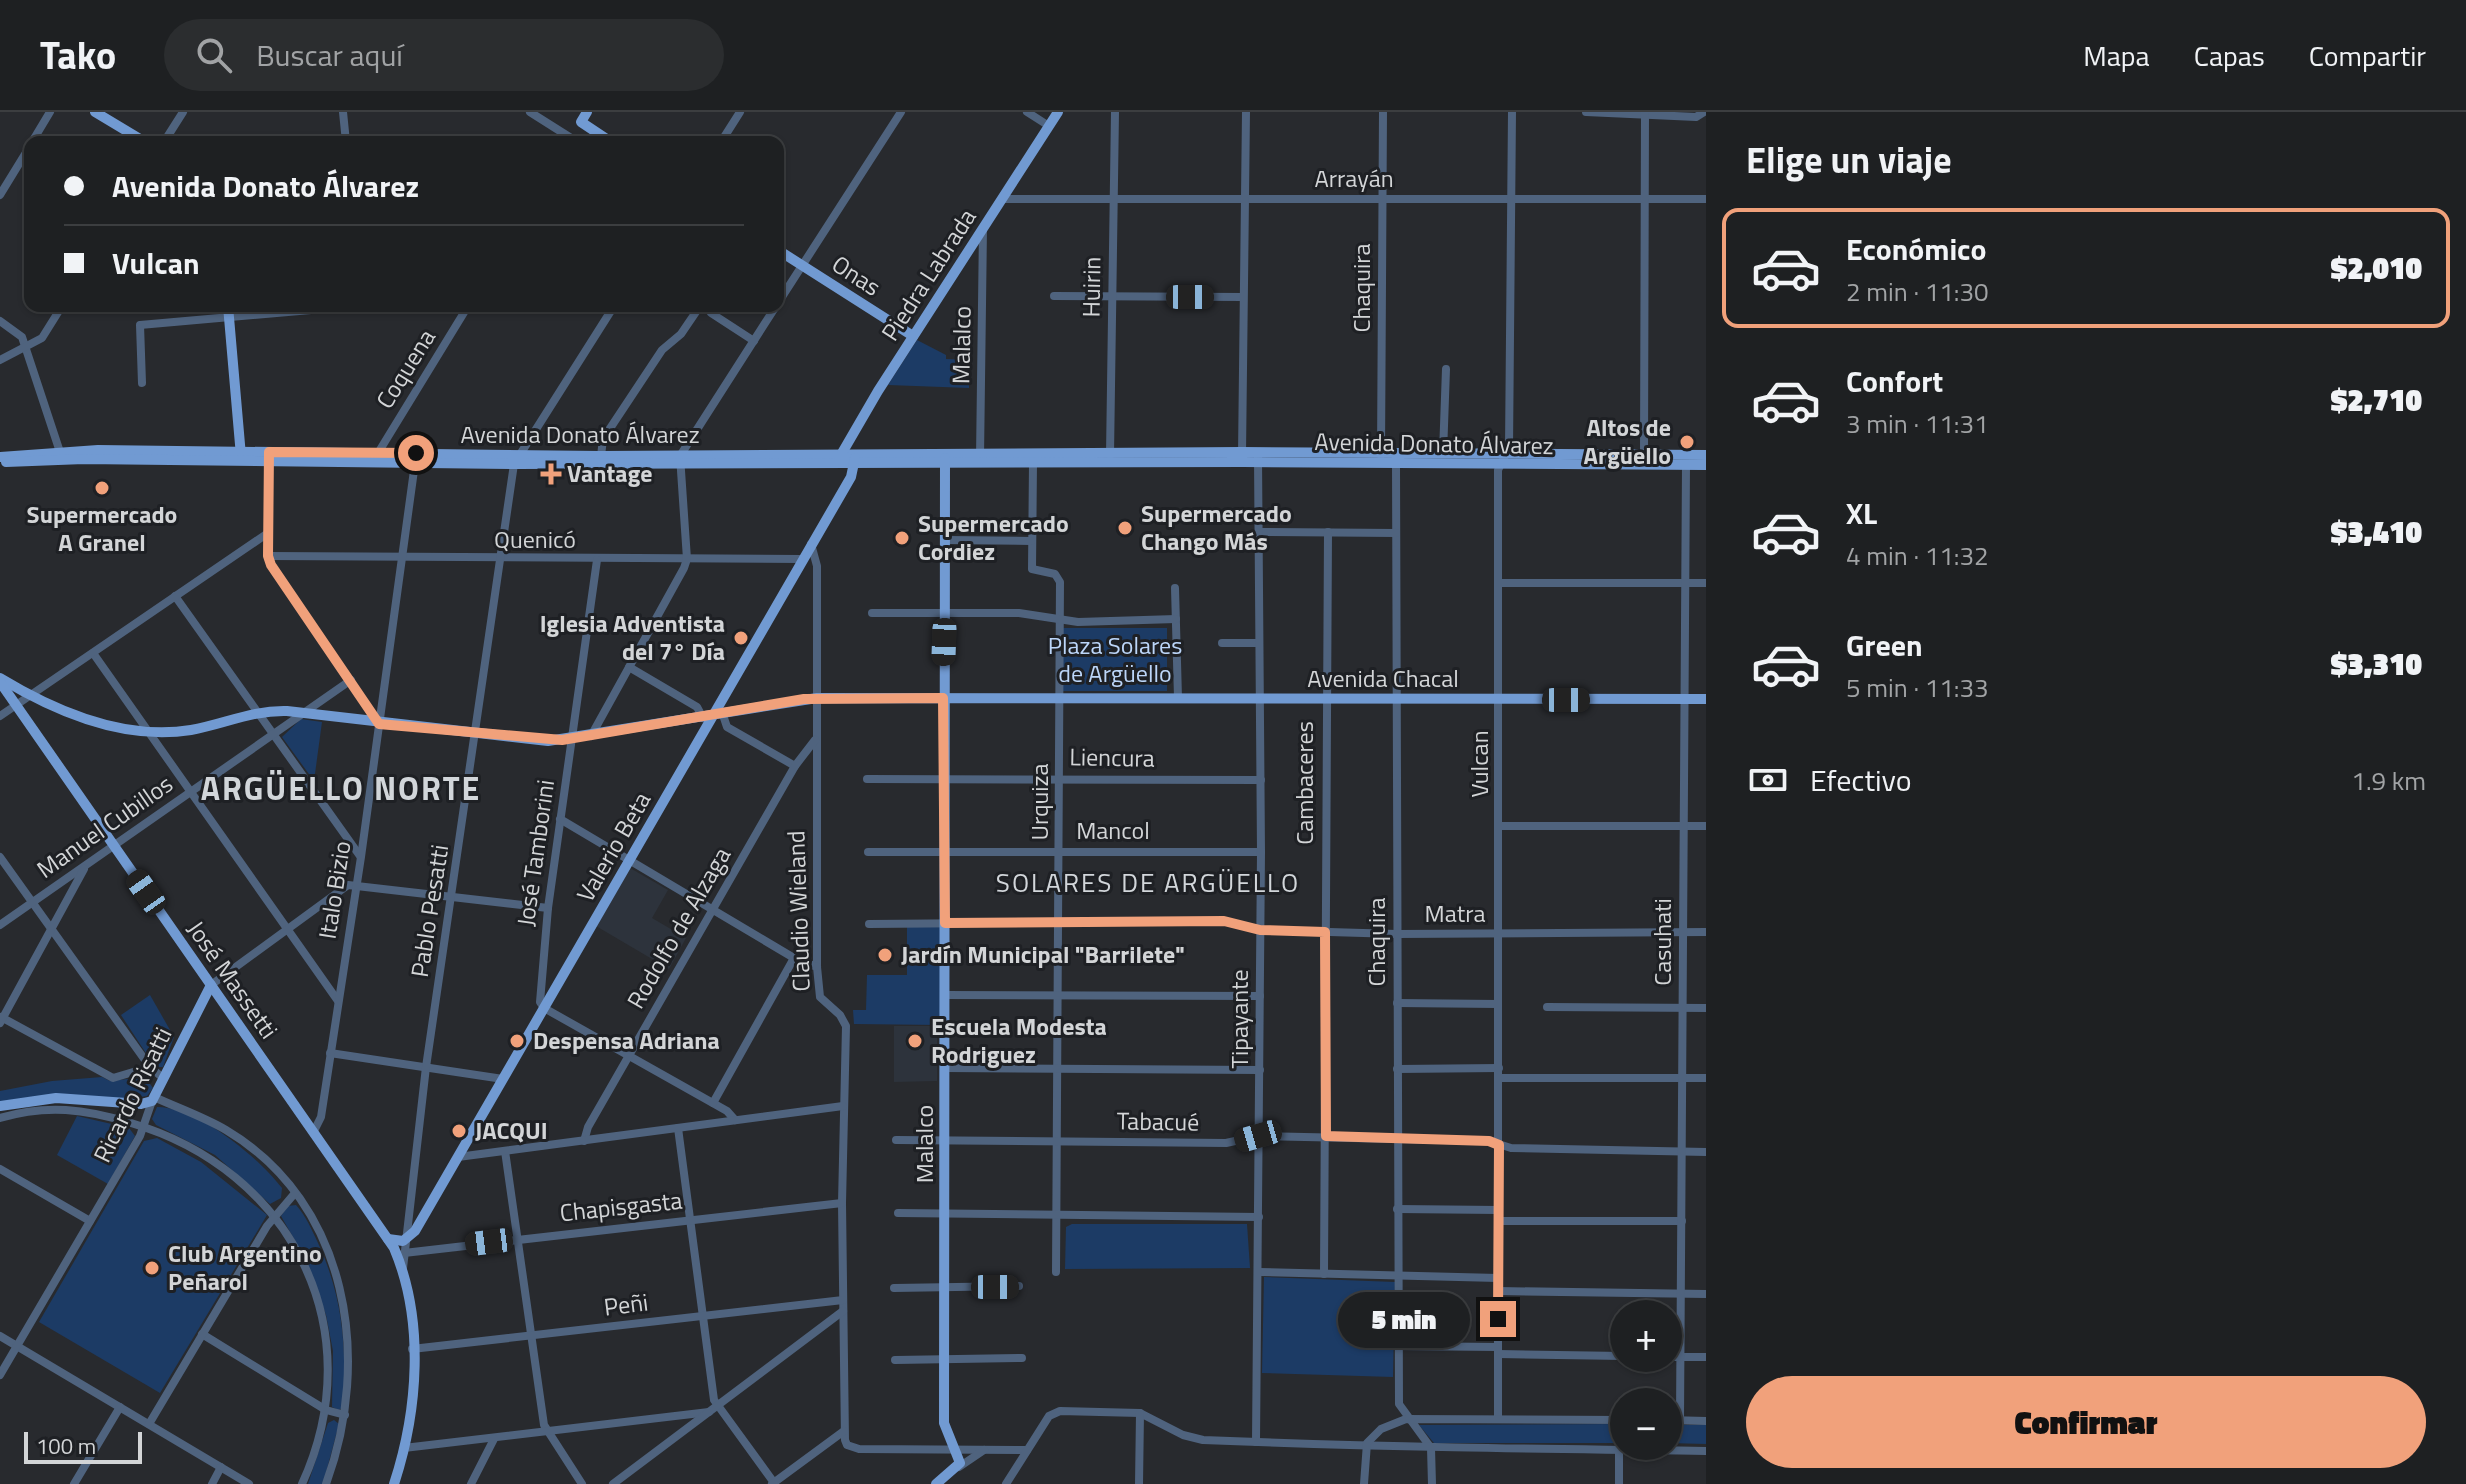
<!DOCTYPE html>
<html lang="es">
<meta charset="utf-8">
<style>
body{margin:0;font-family:"Titillium Web",sans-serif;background:#2b2d2f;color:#f1f3f6;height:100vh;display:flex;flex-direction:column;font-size:30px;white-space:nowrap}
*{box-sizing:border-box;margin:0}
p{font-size:26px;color:#a1a3a5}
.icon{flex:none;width:44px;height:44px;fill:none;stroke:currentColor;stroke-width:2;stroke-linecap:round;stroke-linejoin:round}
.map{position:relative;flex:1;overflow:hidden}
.sheet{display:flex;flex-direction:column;background:#1e2022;width:760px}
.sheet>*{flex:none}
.guide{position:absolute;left:24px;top:24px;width:760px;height:176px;border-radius:16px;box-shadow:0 2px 6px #0004,0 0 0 2px #3c3e40;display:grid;align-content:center;height:176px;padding:0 40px;background:#1e2022}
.controls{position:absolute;left:1610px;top:1188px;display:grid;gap:16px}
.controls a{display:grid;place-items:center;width:72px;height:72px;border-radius:50%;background:#1e2022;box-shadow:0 2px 6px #0004,0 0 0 2px #3c3e40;font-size:40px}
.scale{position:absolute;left:24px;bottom:20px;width:118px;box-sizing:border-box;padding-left:8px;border:4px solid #d3d5d7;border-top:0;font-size:22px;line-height:28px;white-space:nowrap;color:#d3d5d7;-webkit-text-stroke:6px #1e2024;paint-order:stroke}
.end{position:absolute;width:36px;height:36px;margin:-18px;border:10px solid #f1a17b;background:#111;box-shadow:0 0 0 4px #111}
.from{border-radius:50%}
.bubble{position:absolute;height:56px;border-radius:28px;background:#1e2022;box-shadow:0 2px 6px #0004,0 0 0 2px #3c3e40;font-size:26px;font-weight:800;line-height:56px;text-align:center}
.car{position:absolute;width:24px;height:48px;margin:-24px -12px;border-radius:10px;box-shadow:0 0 6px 2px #0007;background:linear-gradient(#222 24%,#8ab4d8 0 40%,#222 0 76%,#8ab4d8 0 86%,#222 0)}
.guide b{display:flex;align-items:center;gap:28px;height:76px;font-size:30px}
.guide b+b{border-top:2px solid #3c3e40}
.guide i{width:20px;height:20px;background:#f1f3f6}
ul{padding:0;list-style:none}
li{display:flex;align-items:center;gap:24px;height:120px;margin:0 16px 12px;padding:0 24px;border:4px solid transparent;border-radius:16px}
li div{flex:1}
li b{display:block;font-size:30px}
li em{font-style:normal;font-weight:800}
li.current{border-color:#f1a17b}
li>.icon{width:72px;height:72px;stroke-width:1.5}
h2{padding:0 40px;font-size:36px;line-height:96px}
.pay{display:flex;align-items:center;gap:20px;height:88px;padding:0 40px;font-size:30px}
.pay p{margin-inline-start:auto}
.primary-button{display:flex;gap:16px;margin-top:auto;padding:16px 40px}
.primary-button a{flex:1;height:92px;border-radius:48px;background:#f1a17b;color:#111;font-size:32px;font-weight:800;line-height:92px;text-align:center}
header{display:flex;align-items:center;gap:48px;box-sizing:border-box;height:112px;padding:0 40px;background:#1e2022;border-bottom:2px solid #3c3e40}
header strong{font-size:38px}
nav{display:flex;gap:44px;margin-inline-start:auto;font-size:28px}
.search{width:560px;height:72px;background:#2b2d2f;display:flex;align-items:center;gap:20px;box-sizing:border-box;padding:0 28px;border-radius:44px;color:#a1a3a5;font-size:30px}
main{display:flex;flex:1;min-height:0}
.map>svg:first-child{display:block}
.built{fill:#2d333c}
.green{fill:#1c3b65}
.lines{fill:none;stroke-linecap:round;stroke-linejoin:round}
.minor{stroke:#4f637e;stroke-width:8}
.major{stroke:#719ad2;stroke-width:10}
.route{stroke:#f1a17b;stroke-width:10}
.poi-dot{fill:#f1a17b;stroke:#1e2024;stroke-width:3}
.labels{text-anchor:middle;stroke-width:6;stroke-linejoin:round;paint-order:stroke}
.street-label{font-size:24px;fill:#d3d5d7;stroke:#1e2024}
.poi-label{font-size:24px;font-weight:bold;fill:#d3d5d7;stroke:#1e2024;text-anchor:start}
.park-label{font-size:24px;fill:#bcd6f9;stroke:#1e2024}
.neighbourhood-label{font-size:26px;letter-spacing:2px;fill:#d2d6da;stroke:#1e2024}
.district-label{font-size:32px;font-weight:bold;letter-spacing:2px;fill:#d2d6da;stroke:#1e2024}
</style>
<header>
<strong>Tako</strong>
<div class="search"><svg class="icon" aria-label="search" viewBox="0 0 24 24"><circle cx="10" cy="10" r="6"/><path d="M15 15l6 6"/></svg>Buscar aquí</div>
<nav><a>Mapa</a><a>Capas</a><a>Compartir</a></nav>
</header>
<main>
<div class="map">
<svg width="1706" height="1372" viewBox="0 0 1706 1372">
<rect width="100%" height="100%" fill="#282a2e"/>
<!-- built -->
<g class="built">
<polygon points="630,756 668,778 652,806 686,826 669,857 596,814"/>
<polygon points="894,914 937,914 937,969 894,970"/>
</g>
<!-- green -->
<g class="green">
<polygon points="917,228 946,243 946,247 969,248 969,276 888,273"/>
<rect x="1063" y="516" width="104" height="63"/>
<polygon points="301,607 322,610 314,669 282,625"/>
<polygon points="907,814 940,815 940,913 854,912 853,898 866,898 867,863 907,863"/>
<polygon points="150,883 174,925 163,955 155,955 121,903"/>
<polygon points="102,965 110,969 145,965 153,976 147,984 134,986 0,990 0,979 52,969"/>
<path d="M157,995C198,995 258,1045 282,1076L281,1086L270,1092L215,1043L156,1013L152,1007Z"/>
<polygon points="77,1004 129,1016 135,1024 108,1072 57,1043"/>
<polygon points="157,1026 201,1050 267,1103 160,1281 39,1210 144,1029"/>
<path d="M296,1093C306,1104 312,1118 318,1131C343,1185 347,1237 343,1295L339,1298L332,1295L333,1239L326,1203L306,1148L281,1104L288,1094Z"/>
<polygon points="1072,1112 1247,1112 1250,1156 1065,1157 1066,1115"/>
<polygon points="1264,1165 1395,1170 1393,1265 1262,1261"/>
<polygon points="334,1308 339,1312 323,1372 308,1372 328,1311"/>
<polygon points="1624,1312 1624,1331 1434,1331 1419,1313"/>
<polygon points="1668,1313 1706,1313 1706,1332 1668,1331"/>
</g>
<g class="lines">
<!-- minor -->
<g class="minor">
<polyline points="343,0 346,30"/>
<polyline points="530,0 571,26"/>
<polyline points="1027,0 1049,14"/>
<polyline points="1586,0 1696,5 1704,0"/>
<polyline points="32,30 50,0"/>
<polyline points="164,30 183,0"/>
<polyline points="472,30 477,30"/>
<polyline points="721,30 740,0"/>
<polyline points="0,83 30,34"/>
<polyline points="1002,87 1706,87"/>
<polyline points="1054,184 1243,185"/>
<polyline points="778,191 901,0"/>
<polyline points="711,201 754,229"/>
<polyline points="0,209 22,225 60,340"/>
<polyline points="0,248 42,226 62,194"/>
<polyline points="142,271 140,213 357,194"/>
<polyline points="378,341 468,194"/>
<polyline points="1443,342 1446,257"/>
<polyline points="1110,343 1115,0"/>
<polyline points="1242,343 1246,0"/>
<polyline points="1381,343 1383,0"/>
<polyline points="1644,343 1645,0"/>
<polyline points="601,344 603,327 662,238 681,222 700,194"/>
<polyline points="269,346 268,444 271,453 378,611"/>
<polyline points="980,346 983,116"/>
<polyline points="1033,351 1032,457 1055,462 1060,470 1056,1160"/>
<polyline points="1396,352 1399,1292 1431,1336 1432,1372"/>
<polyline points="1259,420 1396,421"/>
<polyline points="947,428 1031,429"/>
<polyline points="811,432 817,454 817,855 820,885 840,903 846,914 842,1091 845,1328 847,1333 859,1337 1027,1338"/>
<polyline points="268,444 802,447"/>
<polyline points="597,448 548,796 540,890 544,896 727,999 735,1008"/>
<polyline points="1500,471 1706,471"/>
<polyline points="1175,476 1178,586"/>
<polyline points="175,484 360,744"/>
<polyline points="872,501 1019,501 1078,510 1176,507"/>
<polyline points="1222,531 1259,531"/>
<polyline points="93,541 338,889"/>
<polyline points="629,555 697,595 703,606"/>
<polyline points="723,603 727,615 795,654"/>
<polyline points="0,604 268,421"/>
<polyline points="591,624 684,456 687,447 680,344 776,194"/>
<polyline points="867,667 1261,668"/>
<polyline points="560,707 794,846 817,855"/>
<polyline points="1500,714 1706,714"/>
<polyline points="868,740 1261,740"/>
<polyline points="0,745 150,955 163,966"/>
<polyline points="869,812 1224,809 1260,818 1397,822 1706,820"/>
<polyline points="0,813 351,568"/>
<polyline points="211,873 348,773 548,796"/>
<polyline points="945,883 1260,884"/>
<polyline points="1397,891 1498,892"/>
<polyline points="1547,895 1706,896"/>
<polyline points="1,905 113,966 150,955"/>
<polyline points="0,911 84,757"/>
<polyline points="330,941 503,967"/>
<polyline points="945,956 1260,958"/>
<polyline points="1397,957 1499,956"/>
<polyline points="1499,966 1706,966"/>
<path d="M154,985C178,996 204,1005 226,1018C349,1091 372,1247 326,1372"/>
<polyline points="713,991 794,846"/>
<path d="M0,1006C47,992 85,997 131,1011C291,1058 373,1217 302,1372"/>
<polyline points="678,1016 714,1288 775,1372"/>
<polyline points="314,1019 321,1005 361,745 415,351"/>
<polyline points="896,1028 1226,1031 1258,1024 1489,1029 1511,1036 1706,1040"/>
<polyline points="584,1029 588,1015 795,654 815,628"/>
<polyline points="505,1039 544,1313 582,1372"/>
<polyline points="458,1045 843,994"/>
<polyline points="0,1057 90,1109"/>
<polyline points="1397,1097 1499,1098"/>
<polyline points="898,1101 1259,1105"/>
<polyline points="1499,1109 1682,1109"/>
<polyline points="404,1141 842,1091"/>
<polyline points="403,1156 426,955 514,352 614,194"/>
<polyline points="1259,1160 1498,1166"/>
<polyline points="1324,1162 1328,420"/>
<polyline points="894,1176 1019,1174"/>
<polyline points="1498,1179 1706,1182"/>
<polyline points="202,1222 326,1298 345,1303"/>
<polyline points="0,1224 249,1372"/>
<polyline points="1397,1234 1498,1235"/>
<polyline points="412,1237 843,1188"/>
<polyline points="1498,1242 1624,1244"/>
<polyline points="1668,1245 1706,1245"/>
<polyline points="895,1248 1022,1246"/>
<polyline points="0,1263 140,1024 152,989"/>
<polyline points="1498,1306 1498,358 1509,336 1512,0"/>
<polyline points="1668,1308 1706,1309"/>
<polyline points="1680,1308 1686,353"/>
<polyline points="149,1312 267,1114 295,1081"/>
<polyline points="1256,1330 1261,740 1258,345"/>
<polyline points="404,1336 709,1300"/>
<polyline points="959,1355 984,1338"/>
<polyline points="74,1372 120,1295"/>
<polyline points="212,1372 221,1355"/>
<polyline points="471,1372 494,1327"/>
<polyline points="613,1372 843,1199"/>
<polyline points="772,1372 844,1319"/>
<path d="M1006,1372L1049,1304L1060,1299L1140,1301L1183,1323L1203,1328C1370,1335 1538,1337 1706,1339"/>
<polyline points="1139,1372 1140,1301"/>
<polyline points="1364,1372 1367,1331 1381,1317 1406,1307 1624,1308"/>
<polyline points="1619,1372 1619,1338"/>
</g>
<!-- major -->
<g class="major">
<polyline points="95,0 145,30"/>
<polyline points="587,0 581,10 611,30"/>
<polyline points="778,138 913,224"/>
<polyline points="228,194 241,344"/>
<polyline points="0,345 98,338 601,344 1242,340 1706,343"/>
<polyline points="842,347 842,341 878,279 1058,0"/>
<polyline points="6,350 84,347 514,352 1243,350 1706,353"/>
<path d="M0,566C56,600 124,629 191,618C225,612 252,598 287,599L548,629L817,586L1706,587"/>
<path d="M0,570L394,1136C425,1209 418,1299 394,1372"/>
<polyline points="0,994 56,986 141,992 152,989 211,873"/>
<polyline points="388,1127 403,1129 415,1119 851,365 855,346"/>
<polyline points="936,1372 960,1351 944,1311 945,346"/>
</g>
</g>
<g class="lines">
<!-- route -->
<polyline class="route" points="416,341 269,340 268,444 271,453 379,612 562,628 804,587 943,586 945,811 1224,809 1260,818 1325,820 1326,1024 1489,1029 1499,1033 1498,1207"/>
</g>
<!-- markers -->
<g class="poi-dot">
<circle cx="1687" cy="330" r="8"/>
<path d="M547 350h8v8h8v8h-8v8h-8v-8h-8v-8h8z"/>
<circle cx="102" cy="376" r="8"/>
<circle cx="1125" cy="416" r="8"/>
<circle cx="902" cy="426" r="8"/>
<circle cx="741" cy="526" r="8"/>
<circle cx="885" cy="843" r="8"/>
<circle cx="517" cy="929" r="8"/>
<circle cx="915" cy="929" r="8"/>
<circle cx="459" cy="1019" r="8"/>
<circle cx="152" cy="1156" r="8"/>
</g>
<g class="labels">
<!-- street labels -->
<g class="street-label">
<text x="1354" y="75">Arrayán</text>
<text transform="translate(929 163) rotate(-57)" y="8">Piedra Labrada</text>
<text transform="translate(856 164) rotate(33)" y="8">Onas</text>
<text transform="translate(1092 175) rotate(-89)" y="8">Huirin</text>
<text transform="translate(1362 176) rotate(-90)" y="8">Chaquira</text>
<text transform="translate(962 233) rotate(-89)" y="8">Malalco</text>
<text transform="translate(406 257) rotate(-58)" y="8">Coquena</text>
<text x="580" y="331">Avenida Donato Álvarez</text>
<text transform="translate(1434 332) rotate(1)" y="8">Avenida Donato Álvarez</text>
<text x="535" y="436">Quenicó</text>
<text x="1383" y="575">Avenida Chacal</text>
<text transform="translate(1112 646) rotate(1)" y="8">Liencura</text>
<text transform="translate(1480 652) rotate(-90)" y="8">Vulcan</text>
<text transform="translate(1305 671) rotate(-90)" y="8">Cambaceres</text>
<text transform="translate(1040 690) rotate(-90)" y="8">Urquiza</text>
<text transform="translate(105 715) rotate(-35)" y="8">Manuel Cubillos</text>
<text x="1113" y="727">Mancol</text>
<text transform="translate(614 735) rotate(-60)" y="8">Valerio Beta</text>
<text transform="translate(536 741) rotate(-82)" y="8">José Tamborini</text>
<text transform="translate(335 778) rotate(-81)" y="8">Italo Bizio</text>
<text transform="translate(430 799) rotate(-81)" y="8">Pablo Pesatti</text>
<text transform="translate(799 799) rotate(-92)" y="8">Claudio Wieland</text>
<text x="1455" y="810">Matra</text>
<text transform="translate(679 816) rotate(-60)" y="8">Rodolfo de Alzaga</text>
<text transform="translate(1377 830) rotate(-90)" y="8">Chaquira</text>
<text transform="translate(1663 830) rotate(-90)" y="8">Casuhati</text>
<text transform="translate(232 868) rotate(55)" y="8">José Massetti</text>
<text transform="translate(1240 907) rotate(-90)" y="8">Tipayante</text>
<text transform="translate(133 983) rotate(-64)" y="8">Ricardo Risatti</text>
<text transform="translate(1158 1010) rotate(1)" y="8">Tabacué</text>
<text transform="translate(925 1032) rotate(-90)" y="8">Malalco</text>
<text transform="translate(621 1095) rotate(-6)" y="8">Chapisgasta</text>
<text transform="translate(626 1193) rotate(-7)" y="8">Peñi</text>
</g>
<!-- poi labels -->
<g class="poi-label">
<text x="1671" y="324" text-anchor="end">Altos de<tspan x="1671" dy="28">Argüello</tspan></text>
<text x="567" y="370">Vantage</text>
<text x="1141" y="410">Supermercado<tspan x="1141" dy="28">Chango Más</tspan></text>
<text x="102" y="411" text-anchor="middle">Supermercado<tspan x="102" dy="28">A Granel</tspan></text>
<text x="918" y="420">Supermercado<tspan x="918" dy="28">Cordiez</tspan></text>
<text x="725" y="520" text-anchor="end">Iglesia Adventista<tspan x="725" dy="28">del 7° Día</tspan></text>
<text x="901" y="851">Jardín Municipal "Barrilete"</text>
<text x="931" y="923">Escuela Modesta<tspan x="931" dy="28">Rodriguez</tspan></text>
<text x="533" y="937">Despensa Adriana</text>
<text x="475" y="1027">JACQUI</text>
<text x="168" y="1150">Club Argentino<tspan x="168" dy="28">Peñarol</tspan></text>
</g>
<!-- park labels -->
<g class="park-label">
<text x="1115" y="542">Plaza Solares<tspan x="1115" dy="28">de Argüello</tspan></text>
</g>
<!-- neighbourhood labels -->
<g class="neighbourhood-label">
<text x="1148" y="780">SOLARES DE ARGÜELLO</text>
</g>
<!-- district labels -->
<g class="district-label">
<text x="341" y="688">ARGÜELLO NORTE</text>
</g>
</g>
</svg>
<div class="controls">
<a>+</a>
<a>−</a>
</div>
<div class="scale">100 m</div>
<i class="end from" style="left:416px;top:341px"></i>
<i class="end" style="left:1498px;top:1207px"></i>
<div class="bubble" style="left:1338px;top:1180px;width:132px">5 min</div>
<i class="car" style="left:1190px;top:185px;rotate:90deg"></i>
<i class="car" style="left:944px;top:530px;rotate:182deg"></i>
<i class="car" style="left:1566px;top:588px;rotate:90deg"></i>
<i class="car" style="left:146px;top:780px;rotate:325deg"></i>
<i class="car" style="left:1258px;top:1024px;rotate:254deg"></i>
<i class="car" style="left:489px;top:1130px;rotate:263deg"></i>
<i class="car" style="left:995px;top:1175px;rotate:90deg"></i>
<div class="guide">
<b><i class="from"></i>Avenida Donato Álvarez</b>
<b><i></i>Vulcan</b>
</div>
</div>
<section class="sheet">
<h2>Elige un viaje</h2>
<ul>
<li class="current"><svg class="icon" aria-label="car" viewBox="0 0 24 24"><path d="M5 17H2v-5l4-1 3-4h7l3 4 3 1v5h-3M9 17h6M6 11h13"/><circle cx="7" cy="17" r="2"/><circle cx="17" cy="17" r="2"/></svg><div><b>Económico</b><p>2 min · 11:30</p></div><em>$2,010</em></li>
<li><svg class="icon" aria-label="car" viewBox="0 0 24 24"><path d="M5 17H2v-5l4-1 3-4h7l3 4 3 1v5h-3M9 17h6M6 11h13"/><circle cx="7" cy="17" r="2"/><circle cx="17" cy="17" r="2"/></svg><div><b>Confort</b><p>3 min · 11:31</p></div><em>$2,710</em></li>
<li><svg class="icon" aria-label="car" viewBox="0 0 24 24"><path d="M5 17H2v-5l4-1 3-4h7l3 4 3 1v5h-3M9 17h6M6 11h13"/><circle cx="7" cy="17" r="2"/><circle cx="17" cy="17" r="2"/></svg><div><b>XL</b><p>4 min · 11:32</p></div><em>$3,410</em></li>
<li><svg class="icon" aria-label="car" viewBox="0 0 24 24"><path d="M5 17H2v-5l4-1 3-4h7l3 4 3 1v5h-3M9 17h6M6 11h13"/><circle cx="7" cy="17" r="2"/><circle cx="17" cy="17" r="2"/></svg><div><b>Green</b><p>5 min · 11:33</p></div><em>$3,310</em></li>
</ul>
<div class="pay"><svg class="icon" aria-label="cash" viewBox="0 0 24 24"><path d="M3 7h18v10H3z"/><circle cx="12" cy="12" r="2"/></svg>Efectivo<p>1.9 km</p></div>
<div class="primary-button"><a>Confirmar</a></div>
</section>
</main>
